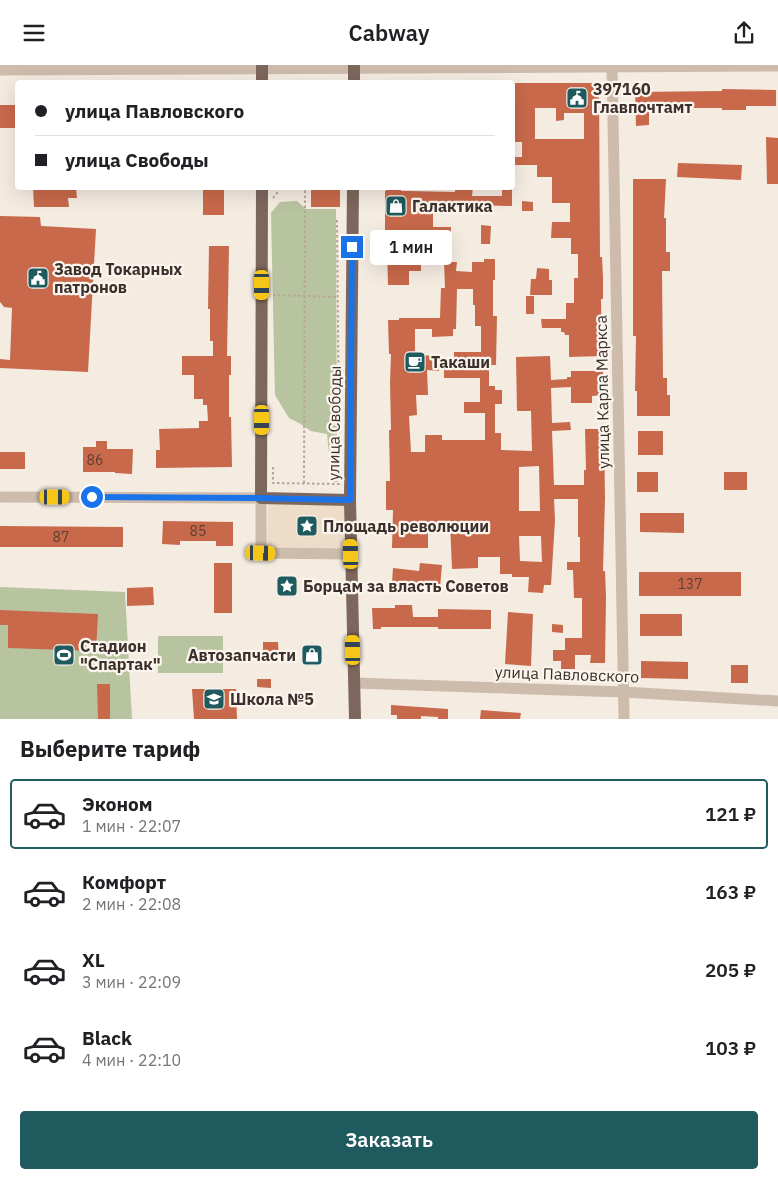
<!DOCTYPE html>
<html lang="ru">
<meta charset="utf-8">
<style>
body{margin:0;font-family:"IBM Plex Sans",sans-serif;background:#f2f2f2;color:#202124;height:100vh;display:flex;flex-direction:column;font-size:19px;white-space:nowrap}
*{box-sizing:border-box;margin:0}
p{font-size:16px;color:#757577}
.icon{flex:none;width:28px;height:28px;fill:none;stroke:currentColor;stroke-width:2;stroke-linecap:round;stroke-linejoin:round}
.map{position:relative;height:654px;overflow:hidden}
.details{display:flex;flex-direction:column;background:#fff;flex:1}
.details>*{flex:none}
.top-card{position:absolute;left:15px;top:15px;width:500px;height:110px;border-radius:5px;box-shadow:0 5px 20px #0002;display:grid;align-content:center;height:110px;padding:0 20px;background:#fff}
.end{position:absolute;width:22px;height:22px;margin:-11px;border:6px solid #1a73e8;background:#fff;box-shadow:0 0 0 2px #fff}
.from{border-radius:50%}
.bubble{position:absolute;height:35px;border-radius:5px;background:#fff;box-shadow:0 5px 20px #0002;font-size:16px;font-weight:600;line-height:35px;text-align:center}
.car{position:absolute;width:15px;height:30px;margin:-15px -8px;border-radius:6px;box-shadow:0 0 4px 1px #0007;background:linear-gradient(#f5c518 24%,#345 0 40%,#f5c518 0 76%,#345 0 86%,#f5c518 0)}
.top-card b{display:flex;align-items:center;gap:18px;height:48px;font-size:19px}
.top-card b+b{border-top:1px solid #e0e0e0}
.top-card i{width:12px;height:12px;background:#202124}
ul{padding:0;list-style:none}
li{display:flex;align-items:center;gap:15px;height:70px;margin:0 10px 8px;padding:0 10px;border:2px solid transparent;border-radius:5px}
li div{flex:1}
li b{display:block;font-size:19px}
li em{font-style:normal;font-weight:600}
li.selected{border-color:#1f5a5e}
li>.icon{width:45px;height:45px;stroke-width:1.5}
h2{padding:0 20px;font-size:22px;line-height:60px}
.button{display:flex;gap:10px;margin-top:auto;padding:10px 20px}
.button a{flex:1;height:58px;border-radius:5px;background:#1f5a5e;color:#fff;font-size:20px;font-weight:600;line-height:58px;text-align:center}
header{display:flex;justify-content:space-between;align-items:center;height:65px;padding:0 20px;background:#fff;font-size:22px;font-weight:600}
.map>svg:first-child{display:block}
.green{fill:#b8c4a0}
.plaza{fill:#ecdcc8}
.building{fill:#c8694b;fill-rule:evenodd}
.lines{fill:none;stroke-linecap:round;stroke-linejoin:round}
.path{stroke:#b9a596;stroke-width:2;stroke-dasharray:2.5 2.5;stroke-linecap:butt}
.minor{stroke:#cdbbac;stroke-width:11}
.major{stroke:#7d675c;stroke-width:12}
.route{stroke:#1a73e8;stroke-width:6}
.labels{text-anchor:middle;stroke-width:4.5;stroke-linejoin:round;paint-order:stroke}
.number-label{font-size:14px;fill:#5e3e33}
.poi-label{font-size:16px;font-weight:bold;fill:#3b302b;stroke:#fbf5ee;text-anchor:start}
.street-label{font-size:16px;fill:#3b302b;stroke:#fbf5ee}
</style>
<header><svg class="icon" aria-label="menu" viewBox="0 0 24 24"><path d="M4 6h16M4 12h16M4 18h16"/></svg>Cabway<svg class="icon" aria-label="share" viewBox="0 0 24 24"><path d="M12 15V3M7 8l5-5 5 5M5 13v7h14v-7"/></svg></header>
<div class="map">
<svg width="778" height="654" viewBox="0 0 778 654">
<rect width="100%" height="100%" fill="#f4ebe1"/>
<!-- green -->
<g class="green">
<polygon points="297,136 306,144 336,144 337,417 332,417 327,369 311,366 299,358 289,353 275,330 271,148 280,137"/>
<polygon points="0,522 125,527 132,654 0,654"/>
<rect x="158" y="571" width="65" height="37"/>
</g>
<!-- plaza -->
<polygon class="plaza" points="268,438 348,439 347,485 267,484"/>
<!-- building -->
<g class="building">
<path d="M513,18H599L600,192H602L603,213V234H601L602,291L569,292V270H565L564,267H561V263H542L541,254H566V238H574V213H578V189H571V173H551L552,157H570V138H552V112H537V100H513V92H522V77H512ZM535,43H556V56L564,55V48H584V74H535Z"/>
<polygon points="722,24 776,25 776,41 746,41 746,45 722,45 722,43 667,43 667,46 649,46 649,60 636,61 635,27 722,26"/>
<rect x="0" y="40" width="18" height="23"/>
<polygon points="766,72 778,73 778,119 767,119"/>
<polygon points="678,98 742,100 741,115 677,112"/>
<polygon points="633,114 666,114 664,153 666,153 666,187 670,187 670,206 662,206 663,313 667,313 667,330 670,330 670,351 637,351 637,326 635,326 636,271 633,271"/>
<polygon points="33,122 76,122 77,133 68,133 69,142 34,142"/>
<rect x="203" y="122" width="21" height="28"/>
<rect x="311" y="122" width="29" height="20"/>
<polygon points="386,122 401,122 401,126 408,126 455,127 455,122 473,122 472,131 502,131 502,122 512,122 512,141 433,139 433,162 451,162 450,179 421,178 421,206 409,206 409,220 388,220 387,183 385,182 385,126 386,126"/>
<polygon points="522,136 533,137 533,146 522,146"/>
<polygon points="0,151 40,152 41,161 96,164 88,307 0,303 0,294 10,295 12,243 4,242 0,237"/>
<polygon points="481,160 491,161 490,179 481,179"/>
<polygon points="209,181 229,181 227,291 231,291 231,310 229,310 229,352 231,352 232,402 156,403 156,385 160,385 159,364 199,363 199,356 208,356 207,340 203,340 203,334 194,334 194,310 182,310 182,291 213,291 213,276 210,276 210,244 208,244"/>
<path d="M484,194H495V215H493V251H497L496,300H489V321H495V325H502V339H495V368H501V385L532,386L531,346H517L516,292L550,291L551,315L567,314V312H571V306H603V330L592,331V338H571V322L551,323L552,358L570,357L571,365L552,366L554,420H584V405H586L585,364H604L605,433L603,506H605L606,532L605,598H590L591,590H575V604H561V596H553V585H565V573H582V533H574L573,505H567V497H580V472H578V434H554L555,455L551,520H544L543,528L528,527L529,512H512V509H500V492H478V503L452,504L450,458L428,459V483H392L393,445H386V416H390L389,365H391L390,317L391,289H389L388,255H399V253H440L441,223H445L444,197H457L456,206L472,207V197H484ZM457,224H473V240H475V261H481V287H454V300H444V313H480V337H464V348H485V375H442V370H425V387H411L409,351L417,350L416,330H428L427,305L439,306V291L415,290V264H432V272L453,271V264H456ZM539,401L540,446H519V402ZM519,471H541L542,497L520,496Z"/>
<polygon points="537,203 549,204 549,215 552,215 552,230 530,230 531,214 536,214"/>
<rect x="526" y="231" width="8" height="18"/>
<rect x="638" y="366" width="25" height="24"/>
<polygon points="96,376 107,376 107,384 133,384 132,409 115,408 115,407 83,407 83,382 96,382"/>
<rect x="0" y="387" width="25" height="17"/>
<rect x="637" y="407" width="21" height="20"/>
<rect x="724" y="407" width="23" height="18"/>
<polygon points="640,448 684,448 684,468 640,467"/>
<polygon points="163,456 233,457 233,481 216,481 216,476 180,476 180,480 162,479"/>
<polygon points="0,461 123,462 123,482 0,482"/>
<rect x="214" y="498" width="18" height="50"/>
<polygon points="420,498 442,500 440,523 392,518 393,503 419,506"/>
<rect x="639" y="507" width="102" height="24"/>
<polygon points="153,522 154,540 127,541 127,523"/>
<polygon points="395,540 412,540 413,552 438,552 438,544 491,545 491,564 438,564 438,562 381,562 381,564 373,564 372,543 395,543"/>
<polygon points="0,545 98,549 96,586 8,583 8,560 0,560"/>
<polygon points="508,547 533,549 531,601 505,599"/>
<rect x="640" y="549" width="42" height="22"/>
<polygon points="552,559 563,560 563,568 552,567"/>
<polygon points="263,577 278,577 279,593 263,594"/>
<polygon points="641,596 688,597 688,614 641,613"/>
<rect x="731" y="600" width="17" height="18"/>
<polygon points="257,614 271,614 271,623 257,622"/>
<polygon points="97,619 110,619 110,654 98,654"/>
<polygon points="192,624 236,624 237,654 194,654"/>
<polygon points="391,640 448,644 448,654 438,654 438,652 421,651 421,654 397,654 397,650 391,650"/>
<polygon points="481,645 521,648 520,654 480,654"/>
</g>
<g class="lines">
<!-- path -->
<g class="path">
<polyline points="272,16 342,17"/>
<polyline points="273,133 281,123 305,124"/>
<polyline points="337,155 339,368"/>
<polyline points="273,230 338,232"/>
<polyline points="273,402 273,418 339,419 339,418"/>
<polyline points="304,418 305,123"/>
</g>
<!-- minor -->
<g class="minor">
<polyline points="612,0 624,654"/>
<polyline points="0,5 778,1"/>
<polyline points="0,432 261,433 261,488 351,489"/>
<polyline points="354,618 624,627 778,636"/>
</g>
<!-- major -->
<g class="major">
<polyline points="262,18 262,0"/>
<polyline points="354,18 354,0"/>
<polyline points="262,122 261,433 350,435"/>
<polyline points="353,122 350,435 355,654"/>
</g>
</g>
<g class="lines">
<!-- route -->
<polyline class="route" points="92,432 251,433 350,435 352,182"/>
</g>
<!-- icons -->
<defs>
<g id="civic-square" transform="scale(1.125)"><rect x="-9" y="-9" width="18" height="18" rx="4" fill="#1f5a5e" stroke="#fbf5ee"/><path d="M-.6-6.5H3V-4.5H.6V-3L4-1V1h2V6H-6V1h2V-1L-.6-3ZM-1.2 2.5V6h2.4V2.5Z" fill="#fff"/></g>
<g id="shop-square" transform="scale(1.125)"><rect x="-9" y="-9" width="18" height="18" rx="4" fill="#1f5a5e" stroke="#fbf5ee"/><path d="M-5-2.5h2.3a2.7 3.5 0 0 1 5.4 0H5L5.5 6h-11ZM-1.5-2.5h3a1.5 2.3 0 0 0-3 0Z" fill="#fff"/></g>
<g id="cafe-square" transform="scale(1.125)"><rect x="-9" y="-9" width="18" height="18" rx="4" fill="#1f5a5e" stroke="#fbf5ee"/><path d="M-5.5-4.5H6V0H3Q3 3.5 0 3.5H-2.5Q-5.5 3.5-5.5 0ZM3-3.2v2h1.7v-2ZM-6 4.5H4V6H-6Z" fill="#fff"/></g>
<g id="sight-square" transform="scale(1.125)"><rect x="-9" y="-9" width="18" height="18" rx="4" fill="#1f5a5e" stroke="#fbf5ee"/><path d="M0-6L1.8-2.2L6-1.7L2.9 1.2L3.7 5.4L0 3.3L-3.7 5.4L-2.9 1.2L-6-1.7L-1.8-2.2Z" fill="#fff"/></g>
<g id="stadium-square" transform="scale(1.125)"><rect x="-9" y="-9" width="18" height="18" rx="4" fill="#1f5a5e" stroke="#fbf5ee"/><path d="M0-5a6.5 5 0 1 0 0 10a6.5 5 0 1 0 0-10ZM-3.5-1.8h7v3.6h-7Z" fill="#fff"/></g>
<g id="school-square" transform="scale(1.125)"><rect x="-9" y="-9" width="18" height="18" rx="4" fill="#1f5a5e" stroke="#fbf5ee"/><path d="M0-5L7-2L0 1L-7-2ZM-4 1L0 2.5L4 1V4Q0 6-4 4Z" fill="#fff"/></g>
</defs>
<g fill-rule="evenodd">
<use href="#civic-square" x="577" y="33"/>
<use href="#shop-square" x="396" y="141"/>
<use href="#civic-square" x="38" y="213"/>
<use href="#cafe-square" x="415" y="297"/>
<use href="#sight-square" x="307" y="461"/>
<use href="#sight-square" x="287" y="521"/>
<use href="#stadium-square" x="64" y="590"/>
<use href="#shop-square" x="312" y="590"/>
<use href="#school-square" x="214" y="634"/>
</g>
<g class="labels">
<!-- number labels -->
<g class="number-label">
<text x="95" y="400">86</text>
<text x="198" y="471">85</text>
<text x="61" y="477">87</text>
<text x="690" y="524">137</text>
</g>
<!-- poi labels -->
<g class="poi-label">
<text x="593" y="30">397160<tspan x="593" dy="18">Главпочтамт</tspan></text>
<text x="412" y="147">Галактика</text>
<text x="54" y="210">Завод Токарных<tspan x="54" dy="18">патронов</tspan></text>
<text x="431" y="303">Такаши</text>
<text x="323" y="467">Площадь революции</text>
<text x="303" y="527">Борцам за власть Советов</text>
<text x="80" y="587">Стадион<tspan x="80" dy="18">"Спартак"</tspan></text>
<text x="296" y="596" text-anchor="end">Автозапчасти</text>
<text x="230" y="640">Школа №5</text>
</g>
<!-- street labels -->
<g class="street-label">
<text transform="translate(602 327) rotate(-91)" y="6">улица Карла Маркса</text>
<text transform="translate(334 358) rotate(-89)" y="6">улица Свободы</text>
<text transform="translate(567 609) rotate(2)" y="6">улица Павловского</text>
</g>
</g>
</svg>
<i class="end from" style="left:92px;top:432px"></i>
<i class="end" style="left:352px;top:182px"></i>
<div class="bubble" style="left:370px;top:165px;width:82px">1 мин</div>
<i class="car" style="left:262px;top:220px;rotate:180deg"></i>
<i class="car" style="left:262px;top:355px;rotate:180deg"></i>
<i class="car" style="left:55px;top:432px;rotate:90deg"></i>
<i class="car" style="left:261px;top:488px;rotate:91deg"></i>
<i class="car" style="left:351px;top:489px;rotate:359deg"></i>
<i class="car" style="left:353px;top:585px;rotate:359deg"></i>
<div class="top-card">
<b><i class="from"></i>улица Павловского</b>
<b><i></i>улица Свободы</b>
</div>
</div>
<section class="details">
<h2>Выберите тариф</h2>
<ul>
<li class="selected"><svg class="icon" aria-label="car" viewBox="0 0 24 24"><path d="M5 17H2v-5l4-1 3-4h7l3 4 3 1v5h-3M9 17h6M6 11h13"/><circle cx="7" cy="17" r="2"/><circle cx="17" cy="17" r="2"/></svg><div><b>Эконом</b><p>1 мин · 22:07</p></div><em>121 ₽</em></li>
<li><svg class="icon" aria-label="car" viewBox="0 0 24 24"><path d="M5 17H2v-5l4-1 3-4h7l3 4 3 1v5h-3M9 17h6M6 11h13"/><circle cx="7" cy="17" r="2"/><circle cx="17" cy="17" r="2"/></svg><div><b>Комфорт</b><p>2 мин · 22:08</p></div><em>163 ₽</em></li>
<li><svg class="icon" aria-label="car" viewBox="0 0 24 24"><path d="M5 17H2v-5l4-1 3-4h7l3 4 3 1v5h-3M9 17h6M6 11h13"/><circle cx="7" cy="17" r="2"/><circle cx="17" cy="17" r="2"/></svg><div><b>XL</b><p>3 мин · 22:09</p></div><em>205 ₽</em></li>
<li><svg class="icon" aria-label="car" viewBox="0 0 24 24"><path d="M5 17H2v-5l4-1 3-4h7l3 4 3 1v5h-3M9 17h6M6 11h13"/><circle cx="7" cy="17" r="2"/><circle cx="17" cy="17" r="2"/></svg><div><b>Black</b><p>4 мин · 22:10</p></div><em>103 ₽</em></li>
</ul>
<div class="button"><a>Заказать</a></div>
</section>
